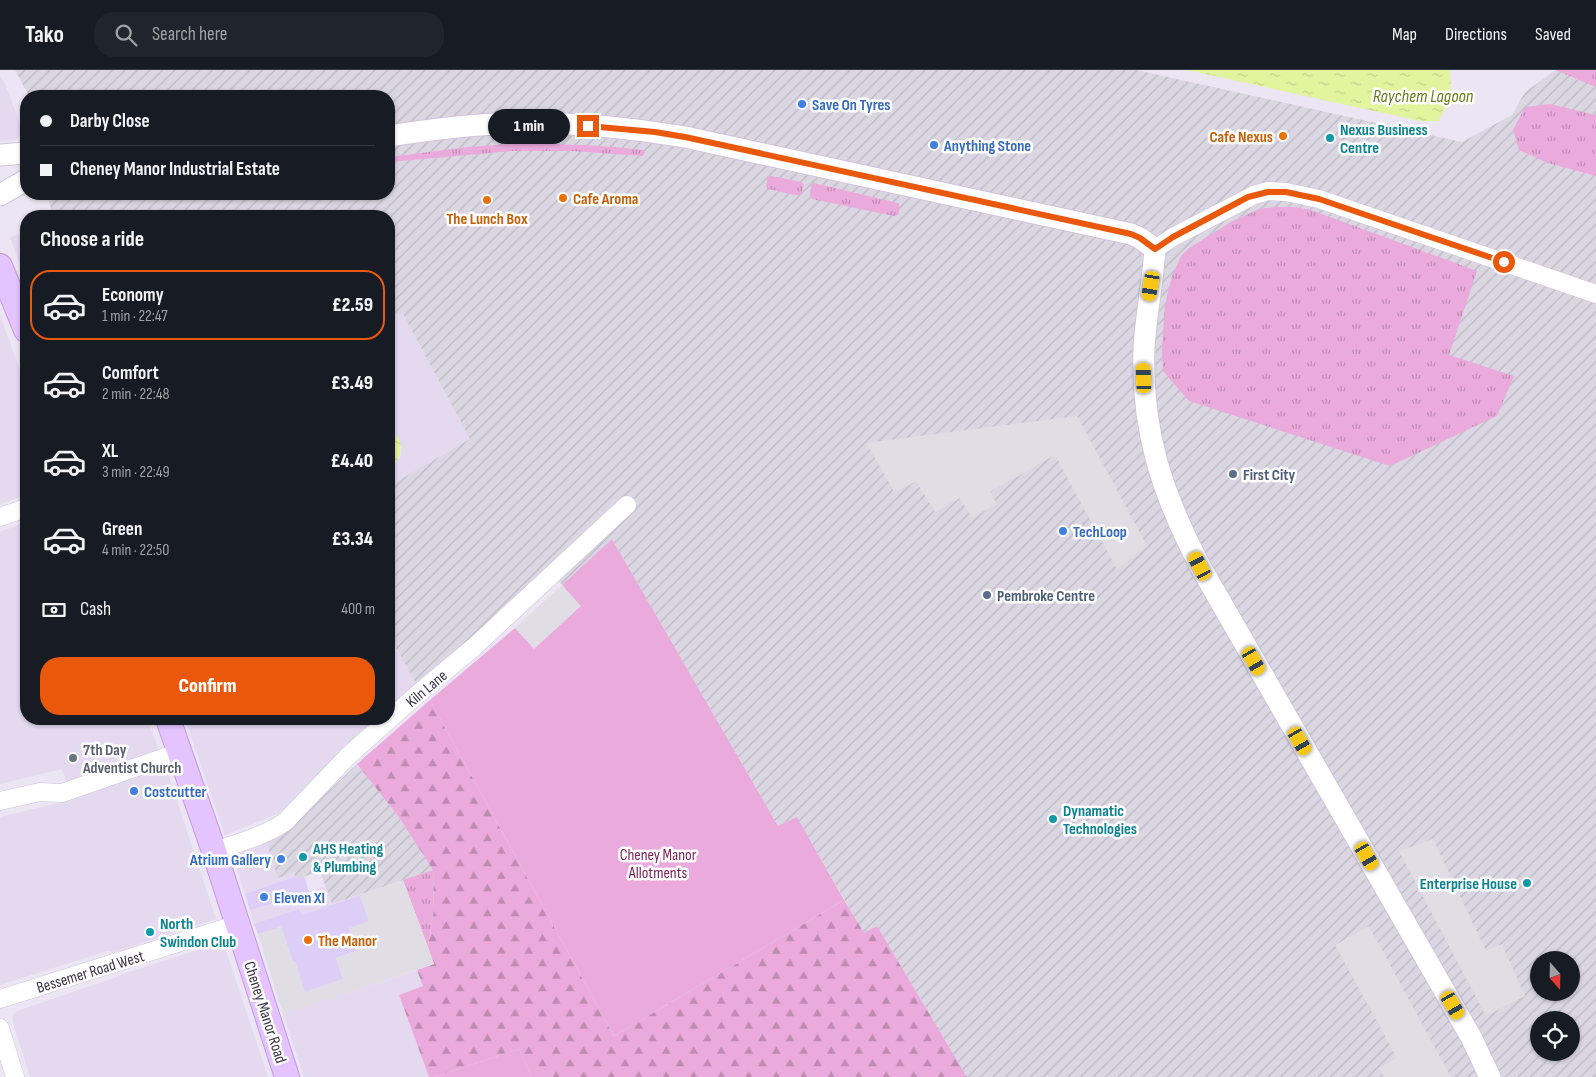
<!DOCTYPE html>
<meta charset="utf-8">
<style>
body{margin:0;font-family:"Sofia Sans Condensed",sans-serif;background:#20242c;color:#f1f3f6;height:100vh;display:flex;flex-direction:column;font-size:19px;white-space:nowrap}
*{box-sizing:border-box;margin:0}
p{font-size:16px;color:#9ea1a6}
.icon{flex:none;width:28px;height:28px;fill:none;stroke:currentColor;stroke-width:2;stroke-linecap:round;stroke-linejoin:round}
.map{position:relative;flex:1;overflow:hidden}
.drawer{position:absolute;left:20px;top:140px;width:375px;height:515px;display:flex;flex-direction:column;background:#171b24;border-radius:20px;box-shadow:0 1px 4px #0004}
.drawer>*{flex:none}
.guide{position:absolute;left:20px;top:20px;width:375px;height:110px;border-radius:20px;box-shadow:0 1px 4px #0004;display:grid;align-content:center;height:110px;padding:0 20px;background:#171b24}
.needle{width:32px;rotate:160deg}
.controls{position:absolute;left:1530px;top:881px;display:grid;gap:10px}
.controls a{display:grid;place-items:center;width:50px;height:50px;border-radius:50%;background:#171b24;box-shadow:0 1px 4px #0004;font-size:25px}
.end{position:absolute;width:22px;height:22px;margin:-11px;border:6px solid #ea580c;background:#fff;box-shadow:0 0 0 2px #fff}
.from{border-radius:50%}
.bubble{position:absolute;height:35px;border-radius:18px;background:#171b24;box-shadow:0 1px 4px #0004;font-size:16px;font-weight:800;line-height:35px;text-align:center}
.car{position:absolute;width:15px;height:30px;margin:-15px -8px;border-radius:6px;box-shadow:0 0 4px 1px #0007;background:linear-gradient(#f5c518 24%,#345 0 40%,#f5c518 0 76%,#345 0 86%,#f5c518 0)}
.guide b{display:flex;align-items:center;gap:18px;height:48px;font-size:19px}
.guide b+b{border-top:1px solid #363941}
.guide i{width:12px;height:12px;background:#f1f3f6}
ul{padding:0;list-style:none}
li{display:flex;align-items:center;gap:15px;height:70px;margin:0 10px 8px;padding:0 10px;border:2px solid transparent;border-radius:20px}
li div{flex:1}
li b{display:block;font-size:19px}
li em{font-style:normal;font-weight:800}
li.selected{border-color:#ea580c}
li>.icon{width:45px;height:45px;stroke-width:1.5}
h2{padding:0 20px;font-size:22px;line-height:60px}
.pay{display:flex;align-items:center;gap:12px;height:55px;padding:0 20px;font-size:19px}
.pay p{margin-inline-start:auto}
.primary-button{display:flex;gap:10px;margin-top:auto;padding:10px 20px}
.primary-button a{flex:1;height:58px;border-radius:20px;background:#ea580c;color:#fff;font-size:20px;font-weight:800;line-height:58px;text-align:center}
header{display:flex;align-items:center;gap:30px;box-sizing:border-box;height:70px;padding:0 25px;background:#171b24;border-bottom:1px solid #363941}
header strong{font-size:24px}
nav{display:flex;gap:28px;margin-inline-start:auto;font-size:18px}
.search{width:350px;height:45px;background:#20242c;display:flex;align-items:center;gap:12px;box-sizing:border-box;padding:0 18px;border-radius:20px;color:#9ea1a6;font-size:19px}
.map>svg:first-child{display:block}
.residential{fill:#e4d9ef}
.commercial{fill:#ddcef7}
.industrial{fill:url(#industrial-furrows);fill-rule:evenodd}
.grass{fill:url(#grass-tufts)}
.forest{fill:url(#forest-firs)}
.green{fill:#eaaadb}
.parking{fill:#e0dde4}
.water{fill:url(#water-ripples)}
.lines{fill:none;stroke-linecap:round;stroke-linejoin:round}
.minor-casing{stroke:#d0c4dd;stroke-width:19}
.tertiary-casing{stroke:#d0c4dd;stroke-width:23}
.secondary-casing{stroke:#c199e3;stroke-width:26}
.minor{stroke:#fff;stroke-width:18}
.tertiary{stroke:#fff;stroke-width:21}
.secondary{stroke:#e4c3ff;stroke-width:24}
.route{stroke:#ea580c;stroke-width:6}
.shop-dot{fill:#3f7fe0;stroke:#fff;stroke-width:2}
.food-dot{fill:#e8710a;stroke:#fff;stroke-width:2}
.culture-dot{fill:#0f9aa8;stroke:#fff;stroke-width:2}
.service-dot{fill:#5c6f8a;stroke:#fff;stroke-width:2}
.worship-dot{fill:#6b7280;stroke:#fff;stroke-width:2}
.labels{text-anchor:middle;stroke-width:5;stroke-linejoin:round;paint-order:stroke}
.shop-label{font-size:16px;font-weight:bold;fill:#366cbe;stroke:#fff;text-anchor:start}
.culture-label{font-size:16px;font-weight:bold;fill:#0d838f;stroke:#fff;text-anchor:start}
.food-label{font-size:16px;font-weight:bold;fill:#c56008;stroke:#fff;text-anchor:start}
.service-label{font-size:16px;font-weight:bold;fill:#4e5e75;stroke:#fff;text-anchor:start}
.street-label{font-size:16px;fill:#3b3446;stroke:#fff}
.worship-label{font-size:16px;font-weight:bold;fill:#5b616d;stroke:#fff;text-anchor:start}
.park-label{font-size:16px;fill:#7b2456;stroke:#fff}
.water-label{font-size:18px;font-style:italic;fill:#697e1f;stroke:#fff}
</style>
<header>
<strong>Tako</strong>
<div class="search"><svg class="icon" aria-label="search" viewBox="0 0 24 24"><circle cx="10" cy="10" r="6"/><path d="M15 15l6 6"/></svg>Search here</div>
<nav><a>Map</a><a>Directions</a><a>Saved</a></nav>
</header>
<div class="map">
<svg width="1596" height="1007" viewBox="0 0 1596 1007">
<defs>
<pattern id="industrial-furrows" width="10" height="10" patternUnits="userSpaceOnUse" patternTransform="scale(1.25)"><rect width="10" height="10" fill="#dbd7e2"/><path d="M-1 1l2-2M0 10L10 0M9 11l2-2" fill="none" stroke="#bdb9c3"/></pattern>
<pattern id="grass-tufts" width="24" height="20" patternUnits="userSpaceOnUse" patternTransform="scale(1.25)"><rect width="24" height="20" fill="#eaaadb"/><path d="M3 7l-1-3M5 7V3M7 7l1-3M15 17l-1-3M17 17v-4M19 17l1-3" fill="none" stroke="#bf8bb3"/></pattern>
<pattern id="forest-firs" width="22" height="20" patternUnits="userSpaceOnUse" patternTransform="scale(1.25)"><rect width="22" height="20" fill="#eaaadb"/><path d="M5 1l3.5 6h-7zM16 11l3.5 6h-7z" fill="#bf8bb3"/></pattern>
<pattern id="water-ripples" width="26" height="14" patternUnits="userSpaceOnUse" patternTransform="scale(1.25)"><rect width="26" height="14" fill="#e2f49d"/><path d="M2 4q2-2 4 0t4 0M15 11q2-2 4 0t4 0" fill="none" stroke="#c3d289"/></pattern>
</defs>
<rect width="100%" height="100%" fill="#ece5f3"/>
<!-- residential -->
<g class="residential">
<polygon points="0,6 5,14 21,56 20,66 15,70 0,71"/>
<polygon points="26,162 26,211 10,167"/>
<polygon points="389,244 403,244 470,369 389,416 389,398 400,387 401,378 395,364 389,360"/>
<polygon points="0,245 26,317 26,425 0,434"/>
<polygon points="26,452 26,649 147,649 160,683 68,716 62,699 0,714 0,462"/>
<polygon points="389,565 417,615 389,636"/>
<polygon points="185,649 374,649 292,734 282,742 225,765"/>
<polygon points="165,695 216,849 115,882 107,881 0,915 0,747 63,732 62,729"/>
<polygon points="266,771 278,808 295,803 296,806 245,824 234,791 235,786 240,781"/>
<polygon points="326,816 332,834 302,845 299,839 254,854 250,840"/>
<polygon points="223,872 268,1007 30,1007 13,953 13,945 17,941 114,908 123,904"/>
<polygon points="417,900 423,916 399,925 429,1007 304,1007 283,944"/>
</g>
<!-- commercial -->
<g class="commercial">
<polygon points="296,806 297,809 304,806 309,822 250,840 245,824"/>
<polygon points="360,825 369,851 356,881 336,888 343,909 305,922 295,892 293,892 281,857 258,864 254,854 299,839 302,845"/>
</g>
<!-- industrial -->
<g class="industrial">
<path d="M15,0H1136L1462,72L1512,45L1525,22L1556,0H1596V1007H967L877,856L864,864L797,747L778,756L612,469L562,515L548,498L454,585L417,615L389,565V416L470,369L403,244H389V146H141L140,144L120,146H53L47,124H389V26H29ZM1539,890H1571V922H1539ZM1539,950H1571V982H1539Z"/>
<polygon points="357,694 398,746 433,800 332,834 320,801 297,809 294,803 278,808 266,771 302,746"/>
</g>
<!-- grass -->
<g class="grass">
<polygon points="1555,0 1596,0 1596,17 1591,15"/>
<polygon points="1550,34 1596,45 1596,106 1548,93 1519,80 1513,60 1525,37"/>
<path d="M509,74C554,73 599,75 644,80L645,82L643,86L571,81H513L389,92V87L468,77Z"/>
<polygon points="771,106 801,112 804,115 801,125 795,125 768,119 766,116 768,107"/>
<path d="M814,113L898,133C901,137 899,141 898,145L894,146L812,129L810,125L811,115Z"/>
<polygon points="1274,137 1296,137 1311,140 1477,201 1449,285 1514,306 1497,346 1390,396 1189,331 1163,301 1162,280 1165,234 1172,206 1181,186 1189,178 1231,152 1259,139"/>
<polygon points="433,800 434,839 428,877 403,810"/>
</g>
<!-- forest -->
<polygon class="forest" points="430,630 614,966 844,830 864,863 877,856 967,1007 532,1007 519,979 434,1007 429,1007 399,925 423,916 417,900 434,894 428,877 434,839 433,800 398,746 357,694"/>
<!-- green -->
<g class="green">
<polygon points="612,469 778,756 797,747 844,830 614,966 430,630 515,558 534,578 580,536 562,515"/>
<polygon points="519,979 532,1007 434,1007"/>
</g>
<!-- parking -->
<g class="parking">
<polygon points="1077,346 1147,476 1117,499 1055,385 990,422 997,434 972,448 960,428 935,442 916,411 895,423 866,373"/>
<polygon points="562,515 581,536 534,579 515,558"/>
<polygon points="1433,769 1486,881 1502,874 1525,926 1486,946 1399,781"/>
<polygon points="403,810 434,894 283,944 258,864 281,857 293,892 295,891 305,922 343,909 336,888 356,881 349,858 369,851 360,825"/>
<polygon points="1369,856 1451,1007 1384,1007 1379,998 1397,988 1335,875"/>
</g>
<!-- water -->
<g class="water">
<path d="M1187,0H1449C1454,21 1449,33 1438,51H1420Z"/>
<path d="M389,360C405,369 405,388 389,398Z"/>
</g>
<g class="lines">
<!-- minor casing -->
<g class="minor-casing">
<g id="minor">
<polyline points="1155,179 1173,167 1254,125 1268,121 1286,122 1319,129 1596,224"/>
<polyline points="0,447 26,438"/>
<polyline points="0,731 40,722 62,723 180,682"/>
<path d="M214,781C238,773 264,766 285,752L349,685L420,622L474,577L627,435"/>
<polyline points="0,929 238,854"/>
<polyline points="0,958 15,1007"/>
</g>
</g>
<!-- tertiary casing -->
<g class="tertiary-casing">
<g id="tertiary">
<path d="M389,66C434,59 480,53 526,53C579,53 633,58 685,67L1131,164L1140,168L1155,179C1153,212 1146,244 1144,278C1141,361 1162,423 1200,496L1471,967L1490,1007"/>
<polyline points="0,85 26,83"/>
<polyline points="0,125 26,110"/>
</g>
</g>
<!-- secondary casing -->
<g class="secondary-casing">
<g id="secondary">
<polyline points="0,196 26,260"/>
<polyline points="168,649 214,781 287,1007"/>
</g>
</g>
<!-- minor -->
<use href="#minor" class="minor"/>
<!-- tertiary -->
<use href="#tertiary" class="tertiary"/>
<!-- secondary -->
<use href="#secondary" class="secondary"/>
</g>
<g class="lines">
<!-- route -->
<polyline class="route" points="588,56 655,62 685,67 1131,164 1140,168 1155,179 1173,167 1248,127 1268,122 1286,122 1319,129 1504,192"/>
</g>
<!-- markers -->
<g class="shop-dot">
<circle cx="802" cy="34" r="5"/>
<circle cx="934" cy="75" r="5"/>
<circle cx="1063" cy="461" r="5"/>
<circle cx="134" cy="721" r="5"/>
<circle cx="281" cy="789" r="5"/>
<circle cx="264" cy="827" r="5"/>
</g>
<g class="food-dot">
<circle cx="1283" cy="66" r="5"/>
<circle cx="563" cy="128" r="5"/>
<circle cx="487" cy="130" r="5"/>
<circle cx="308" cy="870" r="5"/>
</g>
<g class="culture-dot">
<circle cx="1330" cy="68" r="5"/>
<circle cx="1053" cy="749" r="5"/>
<circle cx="303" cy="787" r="5"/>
<circle cx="1527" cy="813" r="5"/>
<circle cx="150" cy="862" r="5"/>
</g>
<g class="service-dot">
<circle cx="1233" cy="404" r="5"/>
<circle cx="987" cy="525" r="5"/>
</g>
<circle class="worship-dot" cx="73" cy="688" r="5"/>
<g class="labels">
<!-- shop labels -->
<g class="shop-label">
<text x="812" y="40">Save On Tyres</text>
<text x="944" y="81">Anything Stone</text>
<text x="1073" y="467">TechLoop</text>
<text x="144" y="727">Costcutter</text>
<text x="271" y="795" text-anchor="end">Atrium Gallery</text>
<text x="274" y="833">Eleven XI</text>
</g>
<!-- culture labels -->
<g class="culture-label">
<text x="1340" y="65">Nexus Business<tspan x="1340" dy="18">Centre</tspan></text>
<text x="1063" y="746">Dynamatic<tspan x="1063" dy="18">Technologies</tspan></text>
<text x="313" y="784">AHS Heating<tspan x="313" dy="18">&amp; Plumbing</tspan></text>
<text x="1517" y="819" text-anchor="end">Enterprise House</text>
<text x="160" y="859">North<tspan x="160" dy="18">Swindon Club</tspan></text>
</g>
<!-- food labels -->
<g class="food-label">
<text x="1273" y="72" text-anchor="end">Cafe Nexus</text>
<text x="573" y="134">Cafe Aroma</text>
<text x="487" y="154" text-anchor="middle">The Lunch Box</text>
<text x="318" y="876">The Manor</text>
</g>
<!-- service labels -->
<g class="service-label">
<text x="1243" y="410">First City</text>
<text x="997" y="531">Pembroke Centre</text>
</g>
<!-- street labels -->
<g class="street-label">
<text transform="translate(426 618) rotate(-40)" y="6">Kiln Lane</text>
<text transform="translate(90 901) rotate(-17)" y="6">Bessemer Road West</text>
<text transform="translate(266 942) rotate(72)" y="6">Cheney Manor Road</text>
</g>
<!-- worship labels -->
<g class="worship-label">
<text x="83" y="685">7th Day<tspan x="83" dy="18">Adventist Church</tspan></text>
</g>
<!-- park labels -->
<g class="park-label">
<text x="658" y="790">Cheney Manor<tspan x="658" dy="18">Allotments</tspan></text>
</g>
<!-- water labels -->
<g class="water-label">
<text x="1423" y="32">Raychem Lagoon</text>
</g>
</g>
</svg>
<div class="controls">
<a><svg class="needle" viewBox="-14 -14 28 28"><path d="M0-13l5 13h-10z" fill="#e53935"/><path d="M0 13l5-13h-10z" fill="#9ea1a6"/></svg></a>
<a><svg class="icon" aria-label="locate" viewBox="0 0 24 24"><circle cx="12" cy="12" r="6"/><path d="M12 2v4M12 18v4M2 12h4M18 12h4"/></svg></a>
</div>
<i class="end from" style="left:1504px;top:192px"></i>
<i class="end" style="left:588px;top:56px"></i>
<div class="bubble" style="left:488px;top:39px;width:82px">1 min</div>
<i class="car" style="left:1151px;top:216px;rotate:190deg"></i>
<i class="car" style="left:1144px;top:308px;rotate:358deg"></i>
<i class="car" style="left:1200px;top:496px;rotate:332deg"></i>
<i class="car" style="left:1254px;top:591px;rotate:150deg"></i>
<i class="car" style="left:1300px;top:671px;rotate:150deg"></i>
<i class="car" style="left:1367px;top:786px;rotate:150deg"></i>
<i class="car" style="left:1453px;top:935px;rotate:150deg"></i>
<div class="guide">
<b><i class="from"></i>Darby Close</b>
<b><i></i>Cheney Manor Industrial Estate</b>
</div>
<section class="drawer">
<h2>Choose a ride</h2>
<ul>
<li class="selected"><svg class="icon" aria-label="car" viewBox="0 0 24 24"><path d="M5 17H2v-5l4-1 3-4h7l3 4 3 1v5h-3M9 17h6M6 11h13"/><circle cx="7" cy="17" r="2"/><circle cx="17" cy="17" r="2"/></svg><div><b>Economy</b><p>1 min · 22:47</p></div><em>£2.59</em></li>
<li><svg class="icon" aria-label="car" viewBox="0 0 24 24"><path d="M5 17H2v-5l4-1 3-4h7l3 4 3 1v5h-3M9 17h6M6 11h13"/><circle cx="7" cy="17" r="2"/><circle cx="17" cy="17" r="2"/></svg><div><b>Comfort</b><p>2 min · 22:48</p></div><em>£3.49</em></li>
<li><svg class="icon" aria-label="car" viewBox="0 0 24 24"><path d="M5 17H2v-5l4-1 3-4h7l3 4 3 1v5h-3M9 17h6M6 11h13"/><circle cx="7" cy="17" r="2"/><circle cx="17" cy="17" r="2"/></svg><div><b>XL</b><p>3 min · 22:49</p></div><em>£4.40</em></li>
<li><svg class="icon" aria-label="car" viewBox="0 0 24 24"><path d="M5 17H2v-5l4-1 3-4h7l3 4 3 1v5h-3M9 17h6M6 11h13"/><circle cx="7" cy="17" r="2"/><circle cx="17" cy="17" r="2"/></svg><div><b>Green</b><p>4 min · 22:50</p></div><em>£3.34</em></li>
</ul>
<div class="pay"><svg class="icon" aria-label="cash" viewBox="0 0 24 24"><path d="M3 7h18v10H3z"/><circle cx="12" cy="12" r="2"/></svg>Cash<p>400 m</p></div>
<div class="primary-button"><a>Confirm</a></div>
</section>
</div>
